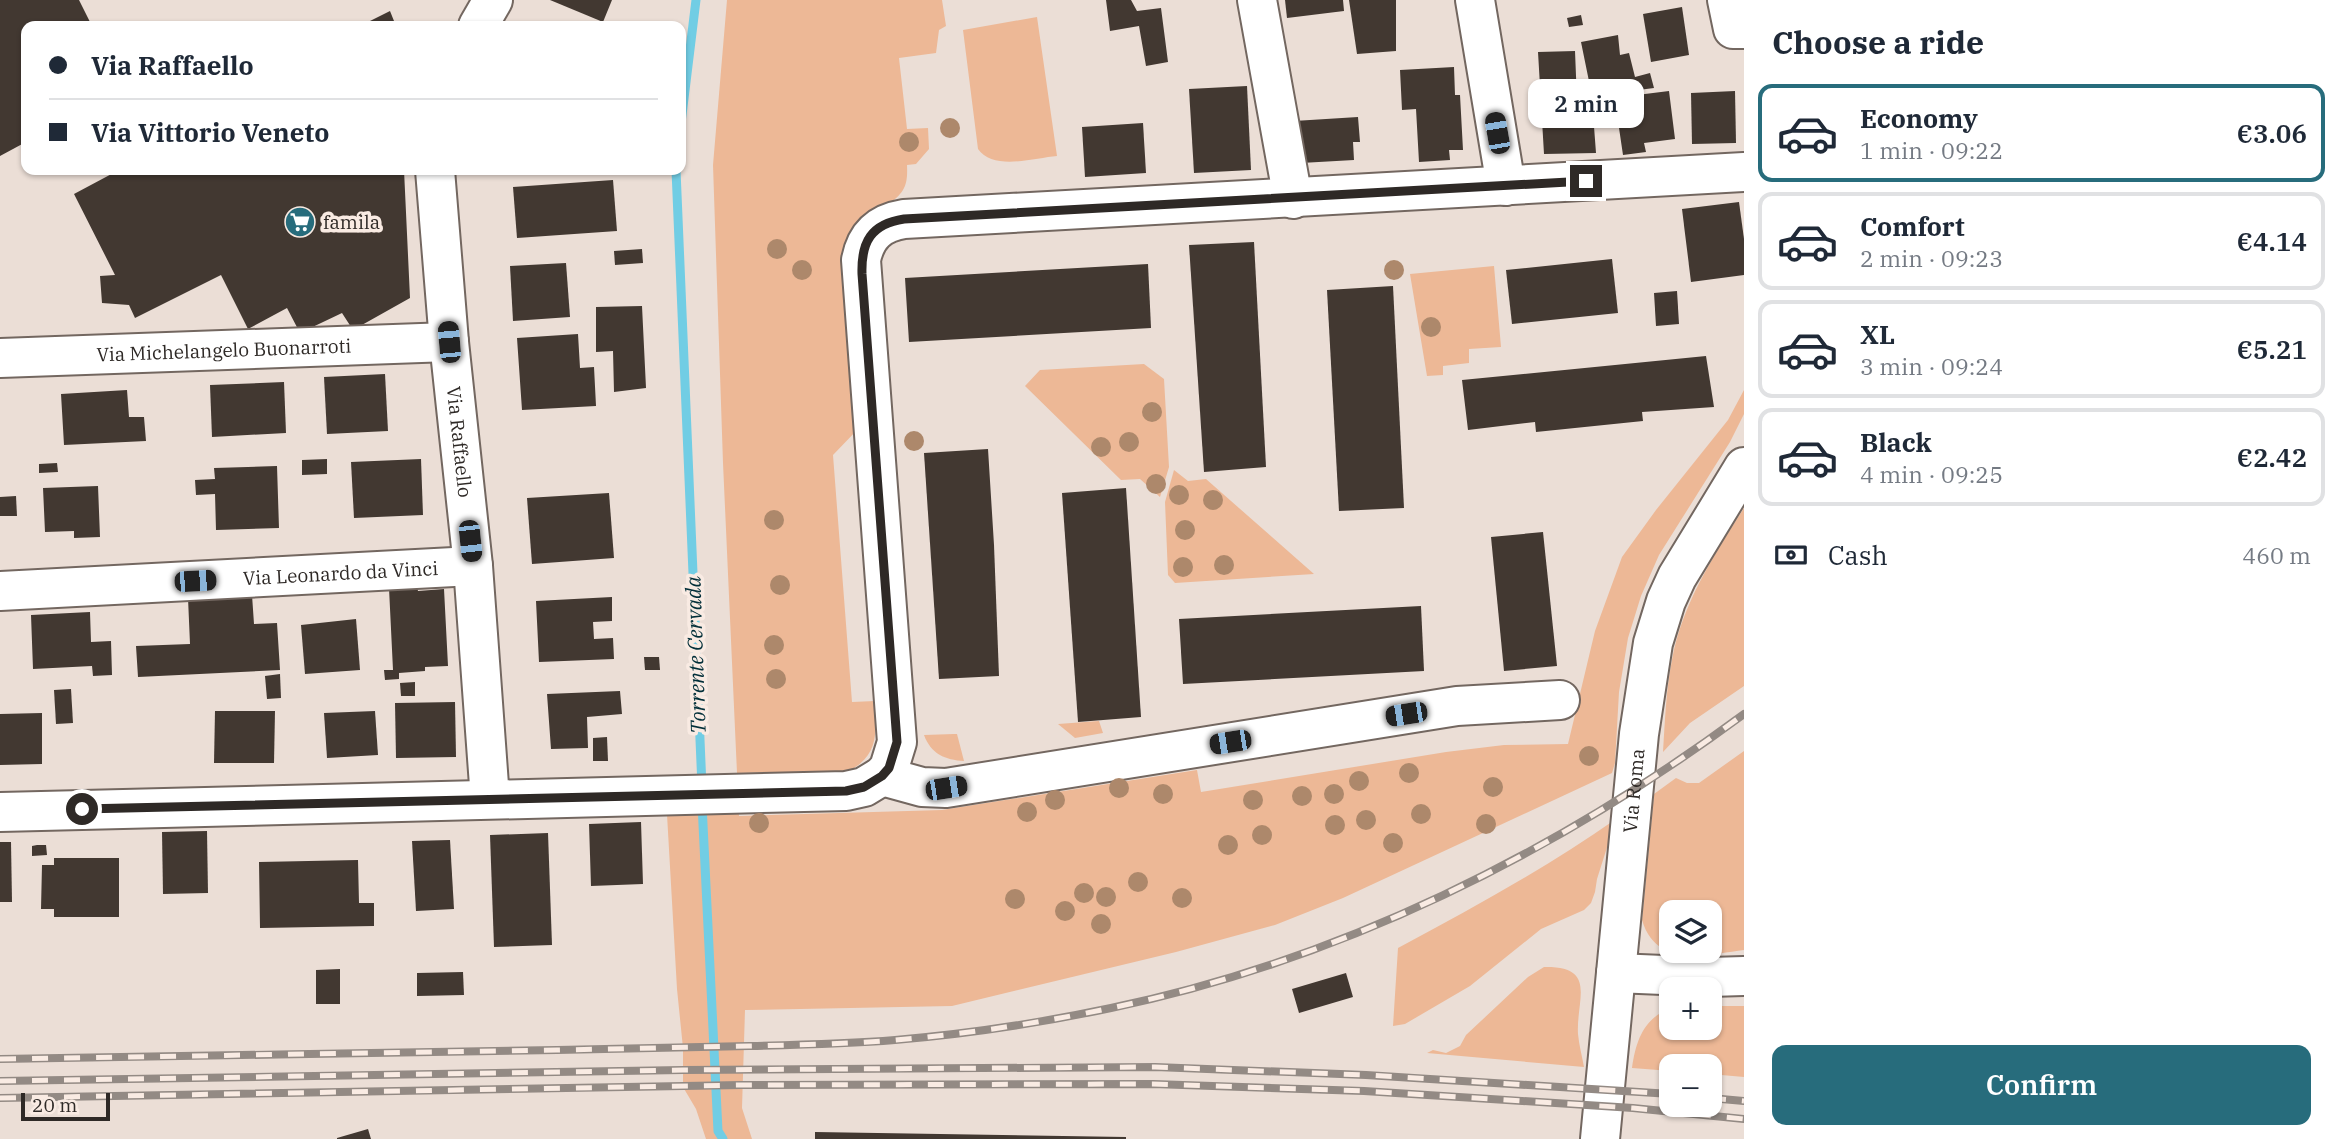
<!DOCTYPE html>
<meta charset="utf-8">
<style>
body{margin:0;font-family:"IBM Plex Serif",serif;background:#f2f2f3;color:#1f2937;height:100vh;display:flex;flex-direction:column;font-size:26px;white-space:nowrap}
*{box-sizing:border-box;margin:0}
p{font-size:23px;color:#747a83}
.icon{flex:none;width:38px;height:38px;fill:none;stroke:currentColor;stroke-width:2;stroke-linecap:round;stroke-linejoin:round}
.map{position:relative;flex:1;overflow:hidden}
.sheet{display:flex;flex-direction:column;background:#fff;width:595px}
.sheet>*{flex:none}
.hud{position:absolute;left:21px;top:21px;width:665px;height:154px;border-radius:14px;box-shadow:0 2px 5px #0004;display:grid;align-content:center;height:154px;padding:0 28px;background:#fff}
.buttons{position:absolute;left:1659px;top:900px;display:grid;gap:14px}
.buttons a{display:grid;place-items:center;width:63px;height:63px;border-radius:14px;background:#fff;box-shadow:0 2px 5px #0004;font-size:35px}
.scale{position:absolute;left:21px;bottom:18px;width:89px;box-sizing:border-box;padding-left:7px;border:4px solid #2e2926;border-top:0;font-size:19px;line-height:24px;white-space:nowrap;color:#2e2926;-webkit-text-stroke:5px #f9ebe3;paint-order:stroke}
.end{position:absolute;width:32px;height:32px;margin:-16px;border:9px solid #2e2926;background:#fff;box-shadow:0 0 0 4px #fff}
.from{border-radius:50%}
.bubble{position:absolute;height:49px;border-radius:14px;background:#fff;box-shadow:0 2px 5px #0004;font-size:23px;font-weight:600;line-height:49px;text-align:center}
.car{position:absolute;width:21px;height:42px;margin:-21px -10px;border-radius:9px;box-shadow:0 0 5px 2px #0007;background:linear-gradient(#222 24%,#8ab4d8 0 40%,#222 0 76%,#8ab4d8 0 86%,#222 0)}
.hud b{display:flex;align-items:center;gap:24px;height:66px;font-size:26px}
.hud b+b{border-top:2px solid #e0e1e3}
.hud i{width:18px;height:18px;background:#1f2937}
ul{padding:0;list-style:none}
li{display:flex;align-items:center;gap:21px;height:98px;margin:0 14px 10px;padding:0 14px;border:4px solid #e0e1e3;border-radius:14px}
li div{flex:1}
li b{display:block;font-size:26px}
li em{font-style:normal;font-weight:600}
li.active{border-color:#276c7c}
li>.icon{width:63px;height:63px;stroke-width:1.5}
h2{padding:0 28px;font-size:32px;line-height:84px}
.pay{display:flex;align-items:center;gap:18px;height:77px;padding:0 28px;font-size:26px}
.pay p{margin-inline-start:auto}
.action{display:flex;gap:14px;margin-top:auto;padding:14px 28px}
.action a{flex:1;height:80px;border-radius:14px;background:#276c7c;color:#fff;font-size:28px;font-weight:600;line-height:80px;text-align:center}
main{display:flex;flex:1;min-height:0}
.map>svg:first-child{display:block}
.green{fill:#edb896;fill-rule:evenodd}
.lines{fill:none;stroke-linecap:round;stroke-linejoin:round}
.stream{stroke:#71cde4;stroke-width:9}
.building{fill:#423831}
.minor-casing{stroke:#736760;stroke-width:42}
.minor{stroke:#fff;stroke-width:38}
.rail-casing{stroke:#938a84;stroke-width:8}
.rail{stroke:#f9ebe3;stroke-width:5;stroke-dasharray:16;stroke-linecap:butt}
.tree{fill:#ad886b}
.route{stroke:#2e2926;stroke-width:9}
.labels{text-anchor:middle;stroke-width:7;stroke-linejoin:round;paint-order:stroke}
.poi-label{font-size:19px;fill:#2e2926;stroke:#f9ebe3;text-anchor:start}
.street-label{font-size:19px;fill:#2e2926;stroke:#f9ebe3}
.water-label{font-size:21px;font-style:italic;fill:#022f39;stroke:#f9ebe3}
</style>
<main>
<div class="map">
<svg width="1744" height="1139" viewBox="0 0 1744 1139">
<rect width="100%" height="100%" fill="#ebded6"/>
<!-- green -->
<g class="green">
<path d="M727,0H942L946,26L939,30L936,53L899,58L907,129L928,128L929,149L916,164L907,165C908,187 904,193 886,206L859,428L833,455L852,702L875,701C876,731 880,756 848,771L737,773L723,463L713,165Z"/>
<path d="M1037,17L1057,156C1034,158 993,171 978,149L963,30Z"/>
<polygon points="1494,266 1501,347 1469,349 1469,363 1443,366 1443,375 1427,376 1410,274"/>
<polygon points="1144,364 1164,379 1169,467 1160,497 1140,479 1121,480 1025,386 1040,370"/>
<polygon points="1744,390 1744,414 1730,442 1659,555 1641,596 1628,638 1619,692 1615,763 1612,773 1343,898 1275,925 1176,952 952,1006 745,1010 742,1108 752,1139 706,1139 696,1109 683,1087 683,1048 677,989 666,797 738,795 739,816 942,810 1197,770 1201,792 1446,752 1504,745 1568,744 1595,631 1622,557 1656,510 1728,420"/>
<polygon points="1174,470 1188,481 1206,479 1314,574 1175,583 1168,575 1165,502"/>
<path d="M1744,508V686L1690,723L1663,752C1665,721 1666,690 1672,660C1682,604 1714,555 1744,508Z"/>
<polygon points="1099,721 1103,733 1075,738 1058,724"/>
<path d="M954,734H957L964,761C945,760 931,754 924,735Z"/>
<path d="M1744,751V950C1706,955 1656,968 1642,920L1654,794L1676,778L1687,783H1699ZM1671,912H1710V950H1671Z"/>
<path d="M1616,819L1597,879L1595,892L1591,903L1584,910L1541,929L1470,986L1405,1024L1393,1026L1398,948C1473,908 1546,868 1616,819Z"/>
<path d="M1544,967C1598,966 1576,999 1578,1034C1579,1045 1582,1056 1584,1067L1427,1053L1433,1050L1446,1053L1460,1046L1466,1035L1528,977Z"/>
<path d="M1710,1006H1744V1077L1710,1074V1066H1671V1071L1632,1068C1636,1040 1644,1018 1671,1008V1027H1710Z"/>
</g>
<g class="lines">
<!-- stream -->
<g class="stream">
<polyline points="681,123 696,0"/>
<polyline points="676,170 702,787"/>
<polyline points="702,804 718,1131 723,1139"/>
</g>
</g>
<!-- building -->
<g class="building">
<polygon points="0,0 79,0 92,26 26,26 26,142 0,156"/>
<polygon points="550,0 612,0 603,22"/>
<polygon points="1106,0 1131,0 1137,11 1161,8 1168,62 1146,66 1139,26 1110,31"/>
<polygon points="1285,0 1343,0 1344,11 1287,18"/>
<polygon points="1349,0 1396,0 1396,51 1357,54"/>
<polygon points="1682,7 1689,55 1651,62 1643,14"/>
<polygon points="390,11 396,26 360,26"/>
<polygon points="1581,15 1583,25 1569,27 1567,18"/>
<polygon points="1618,35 1620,55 1629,53 1635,77 1650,73 1654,88 1592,96 1581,42"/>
<polygon points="1575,51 1577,101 1592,100 1596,153 1544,154 1538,52"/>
<polygon points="1454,67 1455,95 1460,95 1463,150 1449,150 1450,160 1419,162 1416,109 1402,110 1400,70"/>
<polygon points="1247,86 1251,170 1194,173 1189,89"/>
<polygon points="1669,91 1675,139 1644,143 1646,152 1623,155 1619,128 1633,126 1629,96"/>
<polygon points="1735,91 1736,143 1692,144 1691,93"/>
<polygon points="1358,117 1360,142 1353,142 1354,160 1301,163 1294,121"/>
<polygon points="1143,123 1146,173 1085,177 1082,127"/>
<polygon points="119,170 404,170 410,298 353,330 342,313 300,333 287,308 248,329 221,275 135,318 129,305 102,303 100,276 115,275 74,194"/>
<polygon points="613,180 617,231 517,238 513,187"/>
<polygon points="1739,202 1744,239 1744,275 1691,282 1682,209"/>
<polygon points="1254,242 1266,467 1204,472 1189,245"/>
<polygon points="642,249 643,263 615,265 614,251"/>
<polygon points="1612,259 1618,313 1512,324 1506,270"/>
<polygon points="566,263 570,317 513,321 510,266"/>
<polygon points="1148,264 1151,328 909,342 905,278"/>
<polygon points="1393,286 1404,508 1339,511 1327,290"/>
<polygon points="1677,291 1679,324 1656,326 1654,293"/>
<polygon points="642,306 646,388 614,392 613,351 596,352 596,307"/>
<polygon points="578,334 580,368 594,367 596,406 522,410 517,338"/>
<polygon points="1706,356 1714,407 1642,412 1643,421 1536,432 1535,422 1468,430 1462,380"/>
<polygon points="385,374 388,431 327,434 324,377"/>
<polygon points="284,382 286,433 212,437 210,385"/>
<polygon points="127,390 129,417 144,417 146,441 64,445 61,394"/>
<polygon points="988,449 994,545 999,676 939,679 924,453"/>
<polygon points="327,459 327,474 302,475 302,460"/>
<polygon points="421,459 423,515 354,518 351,462"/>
<polygon points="57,463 58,472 39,473 39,464"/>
<polygon points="277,466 279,528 216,530 215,494 196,495 195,480 215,479 214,468"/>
<polygon points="98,486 100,537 74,538 74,531 45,532 43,488"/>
<polygon points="1126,488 1141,717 1078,722 1062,493"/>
<polygon points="609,493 614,558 532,564 527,498"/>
<polygon points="16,496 17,516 0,516 0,497"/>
<polygon points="1543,532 1557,666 1504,671 1491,537"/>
<polygon points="417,587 418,591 444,589 448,666 425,667 425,671 399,673 399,679 385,680 384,670 393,670 389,588"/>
<polygon points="252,595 254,624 277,623 280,670 138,677 136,646 190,644 188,598"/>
<polygon points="612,597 612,621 593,622 594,639 613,638 614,659 539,662 536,601"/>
<polygon points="1421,606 1424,671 1183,684 1179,619"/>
<polygon points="90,612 91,642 111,641 112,675 93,676 92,666 33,669 31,615"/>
<polygon points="356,619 360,670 305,674 301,625"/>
<polygon points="644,657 659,657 660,670 645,670"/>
<polygon points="280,674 281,698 267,699 265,676"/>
<polygon points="415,682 415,696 401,696 400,683"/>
<polygon points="71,689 73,723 56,724 54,690"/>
<polygon points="620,691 622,714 587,717 588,748 551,749 547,694"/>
<polygon points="455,702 456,757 396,758 395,703"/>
<polygon points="215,711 275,711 274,763 214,763"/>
<polygon points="375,711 378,755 327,758 324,713"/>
<polygon points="42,713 42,764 0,765 0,714"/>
<polygon points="607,737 608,761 593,761 593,738"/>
<polygon points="641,822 643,884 591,886 589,824"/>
<polygon points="207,831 208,893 163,894 162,832"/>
<polygon points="548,833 552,945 494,947 490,835"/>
<polygon points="450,840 454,909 416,911 412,841"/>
<polygon points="0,842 11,842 12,902 0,902"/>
<polygon points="37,845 46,845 47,855 32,856 32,846"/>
<polygon points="54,858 119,858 119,917 54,917 54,909 41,909 42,865 54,865"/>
<polygon points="358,860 359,903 374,903 374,926 260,928 259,862"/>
<polygon points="340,969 340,1004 316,1004 316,970"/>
<polygon points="463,972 464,995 417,996 417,973"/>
<polygon points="1346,973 1353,997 1299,1013 1292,989"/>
<polygon points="368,1129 371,1139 337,1139 337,1138"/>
<polygon points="815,1132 1126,1137 1126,1139 815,1139"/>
</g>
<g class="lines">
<!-- minor casing -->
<g class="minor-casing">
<g id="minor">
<polyline points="1257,0 1293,199"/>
<polyline points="1475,0 1506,186"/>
<polyline points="1727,0 1733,29 1744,29"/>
<polyline points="478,26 493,0"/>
<path id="s1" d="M435,170L449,342L473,566L490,799"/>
<path id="s2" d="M0,358L449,342"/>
<path id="s3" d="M0,591L473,566"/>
<polyline points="882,776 922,787 946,788 1457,706 1560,700"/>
<path d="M0,812L846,791L864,787L882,776L889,768L897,742L861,260C866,235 879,223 904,219L1744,172"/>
<polyline points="1616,973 1710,977 1744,976"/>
<path id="s4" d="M1600,1139L1639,734L1653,643L1666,601L1677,577L1744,467"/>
</g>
</g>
<!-- minor -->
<use href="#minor" class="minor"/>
<!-- rail casing -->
<g class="rail-casing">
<g id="rail">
<path d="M0,1059C186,1056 371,1053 557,1050C621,1049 685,1047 749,1046C797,1045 846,1044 895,1040C967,1034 1040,1023 1111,1008C1341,960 1556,853 1744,714"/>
<polyline points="0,1081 683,1070 1155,1067 1366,1075 1671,1094"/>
<polyline points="0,1098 742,1085 1153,1084 1364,1091 1633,1108 1744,1119"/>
<polyline points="1710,1098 1744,1101"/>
</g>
</g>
<!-- rail -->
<use href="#rail" class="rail"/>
</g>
<!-- trees -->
<g class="tree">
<circle cx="950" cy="128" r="10"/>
<circle cx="909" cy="142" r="10"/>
<circle cx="777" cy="249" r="10"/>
<circle cx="802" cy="270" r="10"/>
<circle cx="1394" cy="270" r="10"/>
<circle cx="1431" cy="327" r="10"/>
<circle cx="1152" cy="412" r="10"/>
<circle cx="914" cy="441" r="10"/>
<circle cx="1129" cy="442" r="10"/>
<circle cx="1101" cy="447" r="10"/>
<circle cx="1156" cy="484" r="10"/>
<circle cx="1179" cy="495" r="10"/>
<circle cx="1213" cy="500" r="10"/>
<circle cx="774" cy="520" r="10"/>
<circle cx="1185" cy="530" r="10"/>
<circle cx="1224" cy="565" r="10"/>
<circle cx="1183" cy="567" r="10"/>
<circle cx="780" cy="585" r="10"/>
<circle cx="774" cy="645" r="10"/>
<circle cx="776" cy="679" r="10"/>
<circle cx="1589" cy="756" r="10"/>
<circle cx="1409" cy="773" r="10"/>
<circle cx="1359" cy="781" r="10"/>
<circle cx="1493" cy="787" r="10"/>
<circle cx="1119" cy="788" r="10"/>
<circle cx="1163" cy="794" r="10"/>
<circle cx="1334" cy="794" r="10"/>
<circle cx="1302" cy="796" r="10"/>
<circle cx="1055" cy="800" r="10"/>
<circle cx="1253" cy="800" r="10"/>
<circle cx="1027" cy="812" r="10"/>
<circle cx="1421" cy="814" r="10"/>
<circle cx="1366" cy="820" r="10"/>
<circle cx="759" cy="823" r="10"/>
<circle cx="1486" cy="824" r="10"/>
<circle cx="1335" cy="825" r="10"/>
<circle cx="1262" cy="835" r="10"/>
<circle cx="1393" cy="843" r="10"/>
<circle cx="1228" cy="845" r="10"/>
<circle cx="1138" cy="882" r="10"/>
<circle cx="1084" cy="893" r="10"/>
<circle cx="1106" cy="897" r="10"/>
<circle cx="1182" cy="898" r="10"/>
<circle cx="1015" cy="899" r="10"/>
<circle cx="1065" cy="911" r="10"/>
<circle cx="1101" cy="924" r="10"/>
</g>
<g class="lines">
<!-- route -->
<path class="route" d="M82,809L846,791L864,787L882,776L889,768L897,742L862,274C861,242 871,224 904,219L1586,181"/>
</g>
<!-- icons -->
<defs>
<g id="supermarket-disc" transform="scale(1.575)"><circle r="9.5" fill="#276c7c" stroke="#f9ebe3"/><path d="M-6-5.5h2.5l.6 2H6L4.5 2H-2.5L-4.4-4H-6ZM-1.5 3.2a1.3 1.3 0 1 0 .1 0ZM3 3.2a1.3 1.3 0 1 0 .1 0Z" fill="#fff"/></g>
</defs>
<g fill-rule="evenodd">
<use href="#supermarket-disc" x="300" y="222"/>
</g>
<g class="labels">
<!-- poi labels -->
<g class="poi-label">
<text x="323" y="229">famila</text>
</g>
<!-- street labels -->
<g class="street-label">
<text dy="7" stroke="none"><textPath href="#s2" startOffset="224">Via Michelangelo Buonarroti</textPath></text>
<text dy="7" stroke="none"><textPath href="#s1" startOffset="273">Via Raffaello</textPath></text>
<text dy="7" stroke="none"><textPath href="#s3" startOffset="341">Via Leonardo da Vinci</textPath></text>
<text dy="7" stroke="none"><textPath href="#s4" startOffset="350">Via Roma</textPath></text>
</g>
<!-- water labels -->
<g class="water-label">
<text transform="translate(696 655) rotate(-92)" y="7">Torrente Cervada</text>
</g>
</g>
</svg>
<div class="buttons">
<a><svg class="icon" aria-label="layers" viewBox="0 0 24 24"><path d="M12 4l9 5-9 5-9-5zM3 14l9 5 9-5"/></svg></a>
<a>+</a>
<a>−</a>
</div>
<div class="scale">20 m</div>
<i class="end from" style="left:82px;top:809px"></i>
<i class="end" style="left:1586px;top:181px"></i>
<div class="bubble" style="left:1528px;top:79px;width:116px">2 min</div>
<i class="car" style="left:1497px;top:133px;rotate:350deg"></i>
<i class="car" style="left:449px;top:342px;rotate:355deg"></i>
<i class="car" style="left:470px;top:541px;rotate:174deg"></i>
<i class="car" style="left:195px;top:581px;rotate:87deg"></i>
<i class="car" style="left:1406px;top:714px;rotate:261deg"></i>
<i class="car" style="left:1230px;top:742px;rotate:261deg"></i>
<i class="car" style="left:946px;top:788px;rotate:81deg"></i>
<div class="hud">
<b><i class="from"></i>Via Raffaello</b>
<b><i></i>Via Vittorio Veneto</b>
</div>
</div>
<section class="sheet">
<h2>Choose a ride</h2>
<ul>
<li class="active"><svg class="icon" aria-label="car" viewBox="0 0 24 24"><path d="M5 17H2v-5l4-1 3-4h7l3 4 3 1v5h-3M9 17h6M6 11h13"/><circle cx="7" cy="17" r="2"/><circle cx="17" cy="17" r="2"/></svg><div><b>Economy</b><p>1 min · 09:22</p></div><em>€3.06</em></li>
<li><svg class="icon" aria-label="car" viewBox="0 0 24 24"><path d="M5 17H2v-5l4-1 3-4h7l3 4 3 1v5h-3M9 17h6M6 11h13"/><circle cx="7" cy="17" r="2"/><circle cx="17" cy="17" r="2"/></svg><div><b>Comfort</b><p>2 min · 09:23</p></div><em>€4.14</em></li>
<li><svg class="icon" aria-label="car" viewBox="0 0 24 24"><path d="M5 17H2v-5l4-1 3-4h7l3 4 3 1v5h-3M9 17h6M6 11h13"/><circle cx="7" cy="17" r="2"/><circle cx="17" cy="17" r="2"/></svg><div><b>XL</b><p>3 min · 09:24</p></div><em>€5.21</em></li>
<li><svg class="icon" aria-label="car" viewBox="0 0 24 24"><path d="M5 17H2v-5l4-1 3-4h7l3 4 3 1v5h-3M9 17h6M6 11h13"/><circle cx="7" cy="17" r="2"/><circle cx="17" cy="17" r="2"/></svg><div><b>Black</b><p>4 min · 09:25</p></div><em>€2.42</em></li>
</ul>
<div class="pay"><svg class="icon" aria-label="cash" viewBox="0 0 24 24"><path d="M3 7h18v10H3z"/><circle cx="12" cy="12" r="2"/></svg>Cash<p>460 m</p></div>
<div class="action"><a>Confirm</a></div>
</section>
</main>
